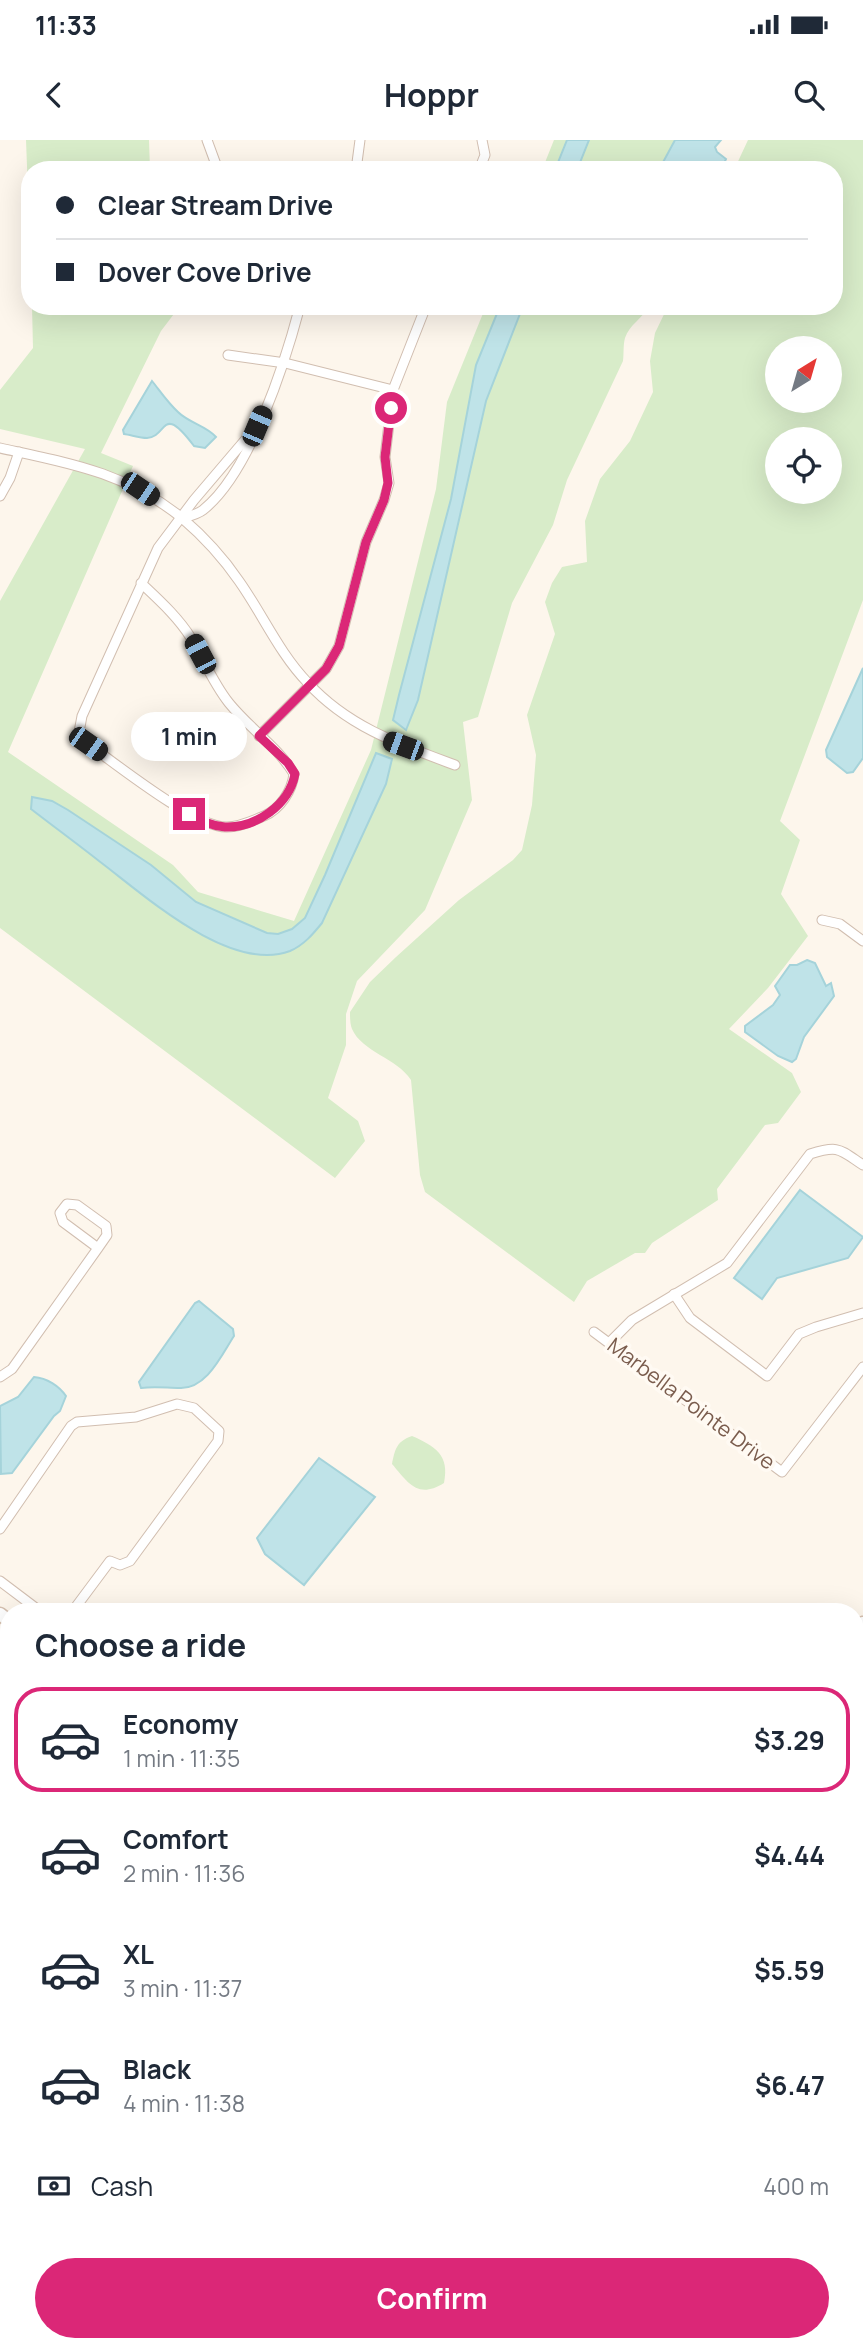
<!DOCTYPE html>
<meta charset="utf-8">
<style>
body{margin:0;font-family:Manrope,sans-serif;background:#f2f2f3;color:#1f2937;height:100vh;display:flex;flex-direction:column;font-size:26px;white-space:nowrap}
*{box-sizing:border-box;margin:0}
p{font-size:23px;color:#747a83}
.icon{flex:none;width:38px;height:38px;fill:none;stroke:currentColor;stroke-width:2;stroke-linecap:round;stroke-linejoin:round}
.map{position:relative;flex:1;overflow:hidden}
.panel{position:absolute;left:0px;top:1463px;width:864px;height:749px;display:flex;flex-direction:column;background:#fff;border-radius:28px 28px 0 0;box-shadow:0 7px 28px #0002}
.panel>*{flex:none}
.top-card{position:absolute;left:21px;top:21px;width:822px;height:154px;border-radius:28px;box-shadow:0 7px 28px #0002;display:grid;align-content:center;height:154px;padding:0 35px;background:#fff}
.needle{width:46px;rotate:37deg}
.tools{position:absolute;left:765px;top:196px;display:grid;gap:14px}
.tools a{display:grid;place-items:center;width:77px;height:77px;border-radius:50%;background:#fff;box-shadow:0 7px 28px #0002;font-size:35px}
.end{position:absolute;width:32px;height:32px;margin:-16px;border:9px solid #db2777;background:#fff;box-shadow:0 0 0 4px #fff}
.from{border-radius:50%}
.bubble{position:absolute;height:49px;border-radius:24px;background:#fff;box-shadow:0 7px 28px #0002;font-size:23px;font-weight:700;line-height:49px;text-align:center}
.car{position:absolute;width:21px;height:42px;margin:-21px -10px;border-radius:9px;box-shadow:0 0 5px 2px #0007;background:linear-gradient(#222 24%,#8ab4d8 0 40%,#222 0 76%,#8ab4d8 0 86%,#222 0)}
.top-card b{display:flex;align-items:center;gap:24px;height:66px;font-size:26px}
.top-card b+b{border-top:2px solid #e0e1e3}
.top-card i{width:18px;height:18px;background:#1f2937}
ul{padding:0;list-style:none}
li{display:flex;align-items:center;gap:21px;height:105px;margin:0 14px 10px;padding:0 21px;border:4px solid transparent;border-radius:28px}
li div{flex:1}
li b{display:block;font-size:26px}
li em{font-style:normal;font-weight:700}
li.selected{border-color:#db2777}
li>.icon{width:63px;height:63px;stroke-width:1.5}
h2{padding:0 35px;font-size:32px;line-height:84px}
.pay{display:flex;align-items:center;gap:18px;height:77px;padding:0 35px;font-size:26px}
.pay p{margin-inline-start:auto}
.primary-button{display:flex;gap:14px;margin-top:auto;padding:14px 35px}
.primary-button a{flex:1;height:80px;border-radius:42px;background:#db2777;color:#fff;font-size:28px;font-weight:700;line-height:80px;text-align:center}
.status{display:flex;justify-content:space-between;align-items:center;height:49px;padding:0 35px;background:#fff;direction:ltr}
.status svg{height:19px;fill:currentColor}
header{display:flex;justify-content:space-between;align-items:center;height:91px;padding:0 35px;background:#fff;font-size:32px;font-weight:700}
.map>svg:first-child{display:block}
.green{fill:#d8ecc9;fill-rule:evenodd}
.water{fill:#bfe3e8;stroke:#a5d3da;stroke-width:2}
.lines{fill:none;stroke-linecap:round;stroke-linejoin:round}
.street-casing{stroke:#d1beb0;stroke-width:11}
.secondary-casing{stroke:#d6c0b0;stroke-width:15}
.street{stroke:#fff;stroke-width:9}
.secondary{stroke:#fff;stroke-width:12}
.route{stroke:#db2777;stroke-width:9}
.labels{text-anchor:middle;stroke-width:7;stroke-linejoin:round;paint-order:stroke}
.street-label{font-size:21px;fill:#7a5c4d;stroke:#fffaf3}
</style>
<div class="status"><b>11:33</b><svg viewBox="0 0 49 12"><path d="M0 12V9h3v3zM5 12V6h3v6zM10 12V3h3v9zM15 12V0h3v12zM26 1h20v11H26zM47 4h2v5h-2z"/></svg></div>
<header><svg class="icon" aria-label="back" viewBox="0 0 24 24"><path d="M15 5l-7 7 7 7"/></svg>Hoppr<svg class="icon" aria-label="search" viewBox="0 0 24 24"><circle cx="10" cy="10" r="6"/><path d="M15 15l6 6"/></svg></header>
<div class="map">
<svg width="863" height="2212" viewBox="0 0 863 2212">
<rect width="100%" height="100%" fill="#fdf6ec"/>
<!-- green -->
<g class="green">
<polygon points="26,0 149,0 150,30 30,30 30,105"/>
<polygon points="554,0 721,0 715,7 716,12 726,19 721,30 542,30"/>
<path d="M748,0H863V460L780,681L800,700L781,754L808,796L768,848L729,889L792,933L801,952L778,983L765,985L717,1049L718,1060L652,1103L645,1113H635L587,1141L574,1162L425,1052L420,1035L411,940C397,918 362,912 352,889C350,884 350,877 350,872L370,842L396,817L459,760L513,720L522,710L532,665L536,615L527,575L555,494L545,462L552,443L562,427L587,422L585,381L600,339L630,301L653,252L650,221L655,193L668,166H835V30H734ZM777,208H830V261H777ZM777,299H830V352H777Z"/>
<path d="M32,166H180L161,191L101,313L133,326L8,612L173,725L198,752L294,781L371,610L436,349L447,262L486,166H649C643,178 629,185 625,198C623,205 624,214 623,221L567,340L553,385L512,463L478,577L463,582L472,660L425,770L357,841L346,874V905L328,958L358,981L365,1001L335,1038L0,788V461L85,309L0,289V250L33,208Z"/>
<path d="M412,1296C435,1306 450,1315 444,1343C418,1359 409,1344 392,1324C395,1309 397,1301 412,1296Z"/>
<polygon points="858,1544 863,1548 863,1648 856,1643 856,1547"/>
<polygon points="863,1834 863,1917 856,1910 856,1844"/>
<polygon points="863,2117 863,2212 802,2212 805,2203 856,2203 856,2126"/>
</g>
<!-- water -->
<g class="water">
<polygon points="567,0 589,0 577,30 555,30"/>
<polygon points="675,0 721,0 715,7 717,12 726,19 721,30 661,30 661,26"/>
<polygon points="500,166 523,166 486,261 418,560 406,590 393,580 399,555 451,359 476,225"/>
<path d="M152,241C160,251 168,263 178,272C189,283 207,286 216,297L205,308L194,306C161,262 168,297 147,298C140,298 131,295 124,294L123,290Z"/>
<polygon points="863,528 863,618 853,632 847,633 827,617 826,610"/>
<path d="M376,613L392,619L386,644L322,783C313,794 304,805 290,811C230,834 143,754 99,721C76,703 53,686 31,669L32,657L52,661L68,670L151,725L196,762L267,793L278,794L292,789L305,778L325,735Z"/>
<polygon points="807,820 815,823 826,846 831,843 834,856 804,897 796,919 792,922 778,916 745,892 745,886 773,865 780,855 775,846 790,825 797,825"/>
<polygon points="800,1050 863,1097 848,1118 777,1138 762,1159 734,1138"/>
<path d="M199,1161L233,1189L234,1196C222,1214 207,1249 180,1248C167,1248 155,1246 141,1248L139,1242L195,1163Z"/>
<path d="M34,1237C47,1238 59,1246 66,1256L60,1271L54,1276L12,1333L1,1334L0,1266L18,1257Z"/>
<polygon points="319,1318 375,1357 304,1445 265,1414 257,1398"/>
</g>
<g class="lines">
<!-- street casing -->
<g class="street-casing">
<g id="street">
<polyline points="207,0 218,30"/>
<polyline points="356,30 360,0"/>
<polyline points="479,30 485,15 482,0"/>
<polyline points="228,215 285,223 393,250"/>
<path d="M0,308C69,323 125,332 182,378C203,396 224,419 239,441C263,475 279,513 308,543C348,587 401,605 455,625"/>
<polyline points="0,356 10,338 19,312"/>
<path d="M183,378C190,376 198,374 203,370C250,333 285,223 300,166"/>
<path d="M141,443C159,460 178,477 191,498C204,520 213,543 229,563C249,588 278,607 294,634C292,651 280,669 264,676C252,681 239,687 227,687C196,688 116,624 88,604L79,592L82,576L158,408L194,360L257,286"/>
<polyline points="259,596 326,529 339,506 366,402 384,360 389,343 385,317 393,250 426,166"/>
<polyline points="822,780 840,784 863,801"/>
<polyline points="674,1154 690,1178 767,1236 799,1194 816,1187 863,1173"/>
<polyline points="594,1192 782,1332 863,1227"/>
<path d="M610,1202L632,1180L727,1123L810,1014C839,1005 839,1009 863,1025"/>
<polyline points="0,1237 12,1229 98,1108 107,1095 106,1086 77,1065 67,1064 60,1073 63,1082 98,1108"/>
<polyline points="0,1389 71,1286 77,1282 136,1277 177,1264 194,1268 219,1291 218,1301 130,1421 120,1425 110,1421 72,1472"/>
<polyline points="0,1441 41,1472"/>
<polyline points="856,1711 863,1716"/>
<polyline points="0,1813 9,1802"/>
<polyline points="0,1822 9,1829"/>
<polyline points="0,1921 9,1928"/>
<polyline points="0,2106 9,2113"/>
<polyline points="113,2203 124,2212"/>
<polyline points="463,2203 475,2212"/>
</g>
</g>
<!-- secondary casing -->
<g class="secondary-casing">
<g id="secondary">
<polyline points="0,1474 9,1481"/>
<polyline points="856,1493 863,1483"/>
<polyline points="0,1498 9,1505"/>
<polyline points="856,1511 863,1501"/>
<polyline points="856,1526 863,1516"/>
<polyline points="319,2212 325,2203"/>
<polyline points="343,2212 350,2203"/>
</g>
</g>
<!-- street -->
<use href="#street" class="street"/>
<!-- secondary -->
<use href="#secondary" class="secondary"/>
</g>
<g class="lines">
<!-- route -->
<path class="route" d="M189,674C200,680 211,686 225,687C256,688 289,665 295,634L288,623L259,596L326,529L339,506L366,402L384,360L388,343L385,317L391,268"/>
</g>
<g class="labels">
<!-- street labels -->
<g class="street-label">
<text transform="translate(691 1264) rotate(37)" y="7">Marbella Pointe Drive</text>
</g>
</g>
</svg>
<div class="tools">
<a><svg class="needle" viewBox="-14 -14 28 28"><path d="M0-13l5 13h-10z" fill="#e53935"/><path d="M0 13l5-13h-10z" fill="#747a83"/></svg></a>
<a><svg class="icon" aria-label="locate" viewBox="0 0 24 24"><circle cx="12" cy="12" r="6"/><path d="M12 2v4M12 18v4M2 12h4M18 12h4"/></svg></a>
</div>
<i class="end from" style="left:391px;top:268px"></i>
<i class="end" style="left:189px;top:674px"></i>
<div class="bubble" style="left:131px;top:572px;width:116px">1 min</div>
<i class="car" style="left:257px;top:286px;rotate:23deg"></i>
<i class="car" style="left:140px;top:349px;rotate:124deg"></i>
<i class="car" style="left:200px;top:514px;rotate:332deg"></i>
<i class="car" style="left:88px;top:604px;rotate:125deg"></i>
<i class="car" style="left:403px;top:606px;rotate:290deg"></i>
<div class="top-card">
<b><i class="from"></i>Clear Stream Drive</b>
<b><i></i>Dover Cove Drive</b>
</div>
<section class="panel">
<h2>Choose a ride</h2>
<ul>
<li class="selected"><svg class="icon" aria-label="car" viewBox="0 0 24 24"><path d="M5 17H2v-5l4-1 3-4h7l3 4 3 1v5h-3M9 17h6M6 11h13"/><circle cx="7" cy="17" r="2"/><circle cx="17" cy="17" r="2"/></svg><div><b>Economy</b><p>1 min · 11:35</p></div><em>$3.29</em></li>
<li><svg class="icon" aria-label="car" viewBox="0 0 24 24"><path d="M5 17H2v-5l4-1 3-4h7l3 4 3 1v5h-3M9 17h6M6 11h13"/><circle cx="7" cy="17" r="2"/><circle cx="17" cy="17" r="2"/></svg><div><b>Comfort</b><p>2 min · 11:36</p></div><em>$4.44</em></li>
<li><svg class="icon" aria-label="car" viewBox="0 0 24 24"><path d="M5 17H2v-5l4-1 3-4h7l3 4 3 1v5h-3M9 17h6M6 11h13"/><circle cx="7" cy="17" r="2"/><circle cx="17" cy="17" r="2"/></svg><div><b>XL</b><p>3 min · 11:37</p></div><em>$5.59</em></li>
<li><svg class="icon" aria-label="car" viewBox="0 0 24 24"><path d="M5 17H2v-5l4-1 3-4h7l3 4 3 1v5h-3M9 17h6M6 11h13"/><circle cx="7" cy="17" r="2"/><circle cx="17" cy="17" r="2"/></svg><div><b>Black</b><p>4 min · 11:38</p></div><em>$6.47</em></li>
</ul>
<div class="pay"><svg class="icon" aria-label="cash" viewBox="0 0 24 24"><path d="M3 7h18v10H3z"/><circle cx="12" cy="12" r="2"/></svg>Cash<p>400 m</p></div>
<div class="primary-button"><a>Confirm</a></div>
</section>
</div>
